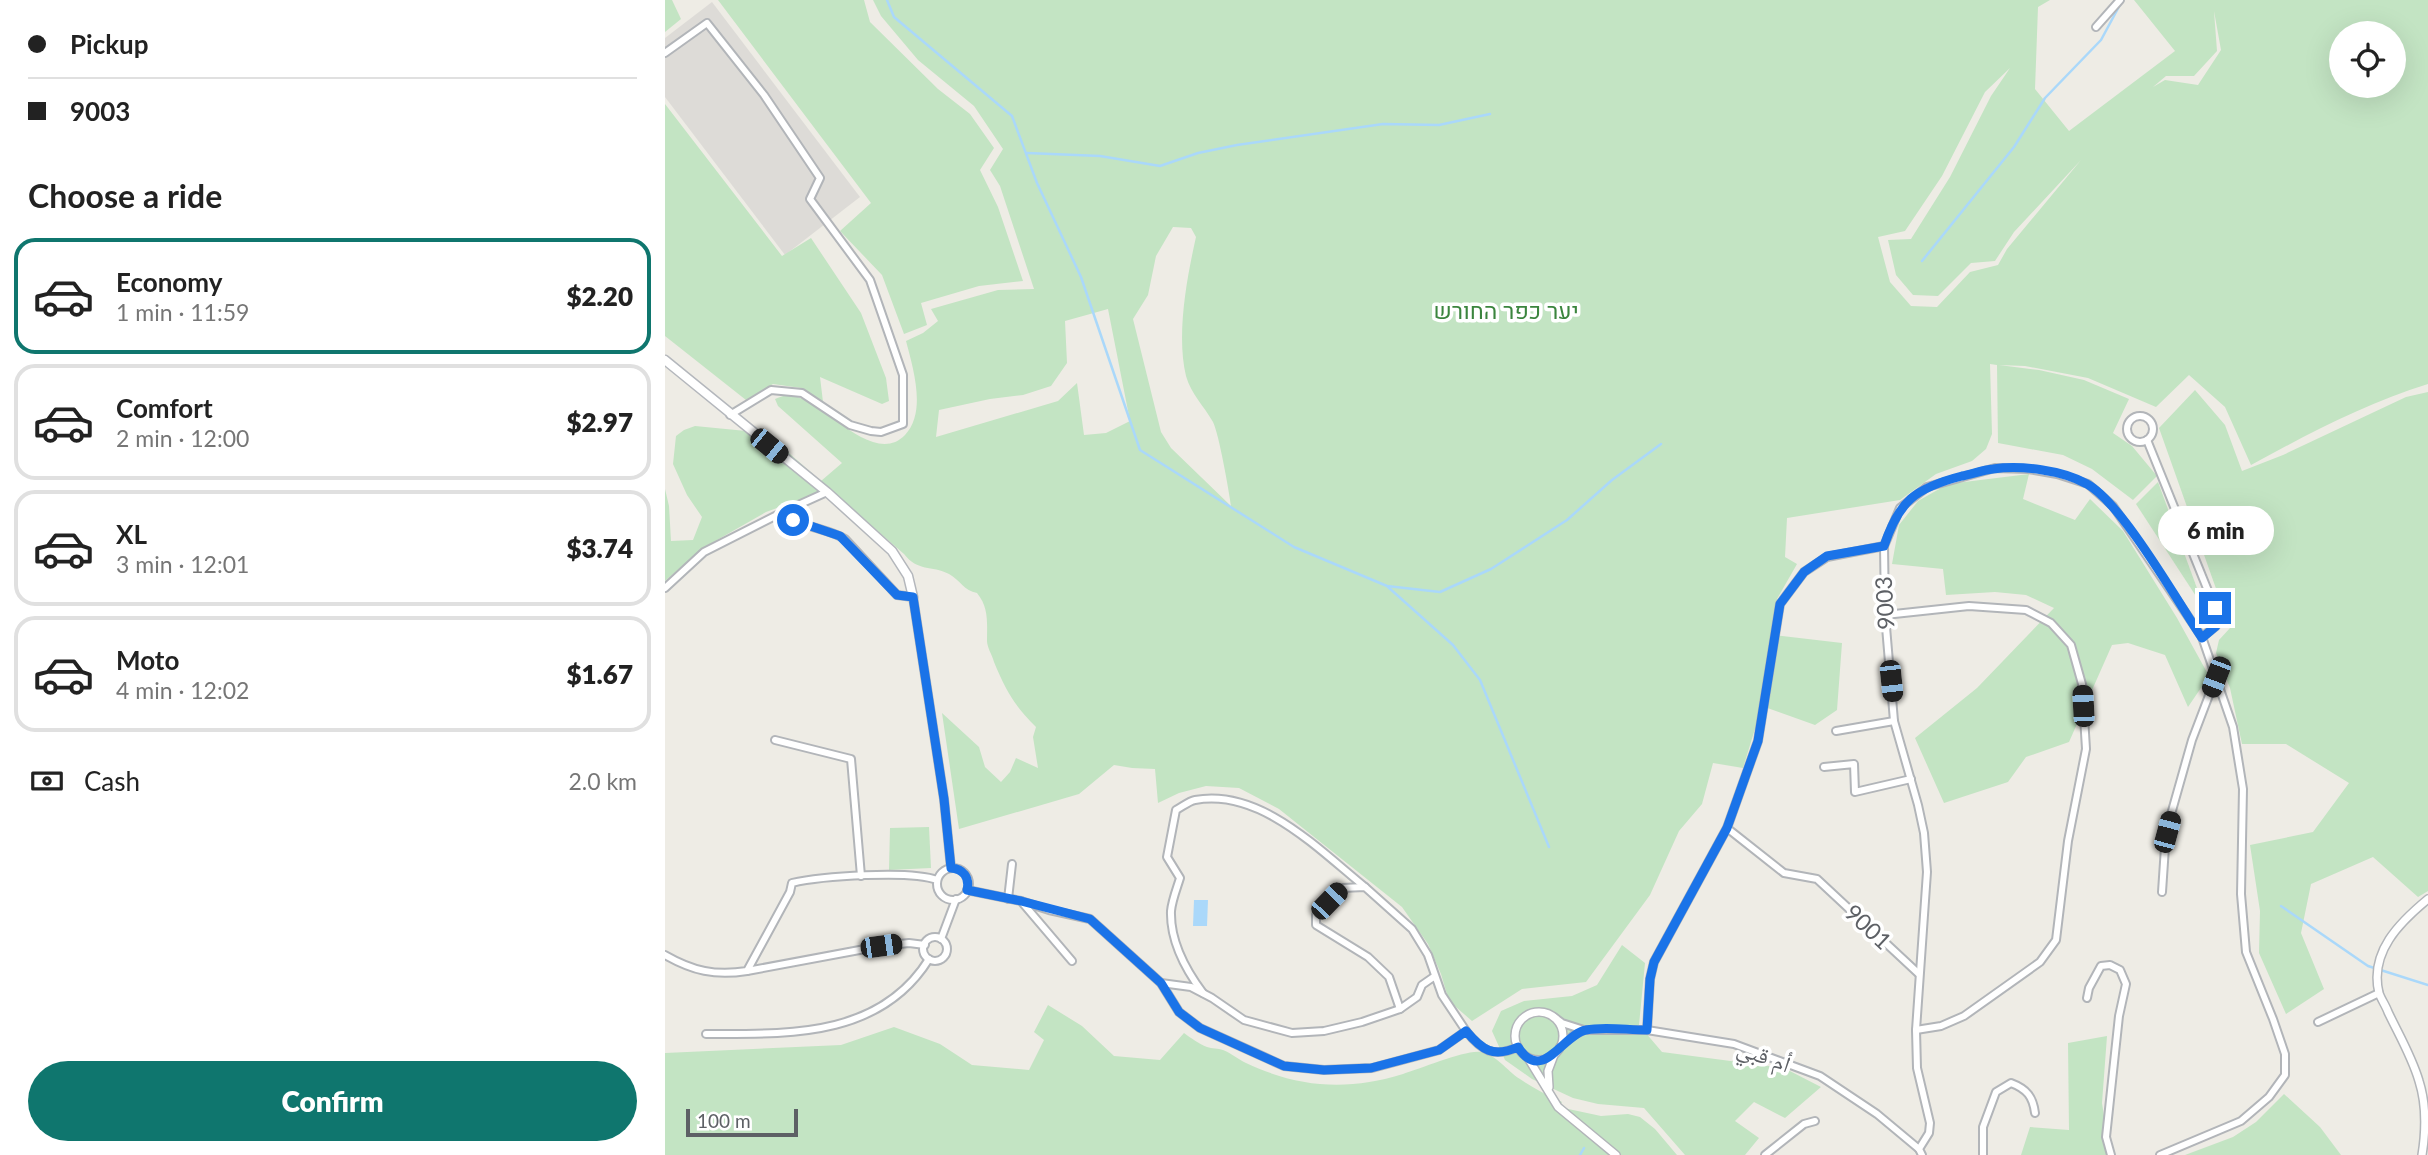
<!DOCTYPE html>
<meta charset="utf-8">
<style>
body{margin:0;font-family:Lato,"Noto Naskh Arabic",Heebo,sans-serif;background:#f6f6f6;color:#222;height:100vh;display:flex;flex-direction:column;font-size:26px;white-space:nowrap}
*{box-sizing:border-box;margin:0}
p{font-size:23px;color:#767676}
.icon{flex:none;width:38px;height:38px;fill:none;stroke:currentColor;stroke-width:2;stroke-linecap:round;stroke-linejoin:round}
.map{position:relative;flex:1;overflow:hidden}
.drawer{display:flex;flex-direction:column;background:#fff;width:665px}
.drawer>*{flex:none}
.hud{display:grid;align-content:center;height:154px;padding:0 28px;background:#fff}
.fabs{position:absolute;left:1664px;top:21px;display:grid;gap:14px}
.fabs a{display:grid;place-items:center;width:77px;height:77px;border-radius:50%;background:#fff;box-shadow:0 7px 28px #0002;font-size:35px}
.scale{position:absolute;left:21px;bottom:18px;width:112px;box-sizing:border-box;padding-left:7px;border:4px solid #5d6065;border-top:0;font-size:19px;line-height:24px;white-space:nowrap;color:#5d6065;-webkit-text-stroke:5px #fff;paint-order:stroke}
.end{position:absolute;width:32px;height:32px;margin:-16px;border:9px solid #1a73e8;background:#fff;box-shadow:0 0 0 4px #fff}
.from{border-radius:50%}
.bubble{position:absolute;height:49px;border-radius:24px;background:#fff;box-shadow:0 7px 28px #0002;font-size:23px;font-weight:800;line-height:49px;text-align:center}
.car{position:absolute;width:21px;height:42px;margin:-21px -10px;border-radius:9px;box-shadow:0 0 5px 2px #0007;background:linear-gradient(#222 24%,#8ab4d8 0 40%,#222 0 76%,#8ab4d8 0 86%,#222 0)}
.hud b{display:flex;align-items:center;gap:24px;height:66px;font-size:26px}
.hud b+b{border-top:2px solid #e0e0e0}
.hud i{width:18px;height:18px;background:#222}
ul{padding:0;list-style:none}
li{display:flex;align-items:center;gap:21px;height:116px;margin:0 14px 10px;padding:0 14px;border:4px solid #e0e0e0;border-radius:21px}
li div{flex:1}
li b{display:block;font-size:26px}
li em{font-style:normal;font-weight:800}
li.selected{border-color:#0f766e}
li>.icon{width:63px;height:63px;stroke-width:1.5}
h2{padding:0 28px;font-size:32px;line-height:84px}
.pay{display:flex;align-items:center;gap:18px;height:77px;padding:0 28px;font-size:26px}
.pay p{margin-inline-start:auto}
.action{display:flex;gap:14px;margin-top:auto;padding:14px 28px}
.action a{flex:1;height:80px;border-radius:42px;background:#0f766e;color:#fff;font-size:28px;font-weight:800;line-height:80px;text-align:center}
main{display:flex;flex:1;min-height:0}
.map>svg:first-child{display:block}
.industrial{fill:#dddbd7}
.green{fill:#c3e4c3;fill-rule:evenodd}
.water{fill:#aad8fa}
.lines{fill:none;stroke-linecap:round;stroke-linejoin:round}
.stream{stroke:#aad8fa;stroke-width:2.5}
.minor-casing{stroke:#b2b5b9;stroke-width:10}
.tertiary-casing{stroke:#b2b5b9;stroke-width:10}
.secondary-casing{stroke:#b4b7bc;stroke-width:11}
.minor{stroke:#fff;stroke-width:6}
.tertiary{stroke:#fff;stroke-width:7}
.secondary{stroke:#fff;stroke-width:8}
.route{stroke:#1a73e8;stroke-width:9}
.labels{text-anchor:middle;stroke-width:7;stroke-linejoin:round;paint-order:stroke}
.park-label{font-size:23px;fill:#3b853e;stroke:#fff}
.street-label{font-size:23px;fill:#5d6065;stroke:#fff}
</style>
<main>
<section class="drawer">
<div class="hud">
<b><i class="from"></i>Pickup</b>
<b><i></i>9003</b>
</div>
<h2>Choose a ride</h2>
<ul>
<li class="selected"><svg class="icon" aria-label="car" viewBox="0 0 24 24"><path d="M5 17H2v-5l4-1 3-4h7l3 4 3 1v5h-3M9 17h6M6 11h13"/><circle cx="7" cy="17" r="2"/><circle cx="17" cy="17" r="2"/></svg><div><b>Economy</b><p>1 min · 11:59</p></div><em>$2.20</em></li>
<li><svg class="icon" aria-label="car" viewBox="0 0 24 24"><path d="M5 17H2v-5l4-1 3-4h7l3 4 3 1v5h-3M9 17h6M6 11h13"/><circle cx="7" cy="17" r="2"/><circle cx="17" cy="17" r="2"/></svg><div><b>Comfort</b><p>2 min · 12:00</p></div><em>$2.97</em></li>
<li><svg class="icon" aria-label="car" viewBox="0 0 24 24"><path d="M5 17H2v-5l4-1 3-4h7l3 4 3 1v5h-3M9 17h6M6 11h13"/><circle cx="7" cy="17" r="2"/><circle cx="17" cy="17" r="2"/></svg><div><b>XL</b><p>3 min · 12:01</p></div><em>$3.74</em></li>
<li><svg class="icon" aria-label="car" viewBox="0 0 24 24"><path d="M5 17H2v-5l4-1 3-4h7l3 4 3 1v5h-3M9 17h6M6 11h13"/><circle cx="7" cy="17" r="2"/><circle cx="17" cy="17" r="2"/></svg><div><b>Moto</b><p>4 min · 12:02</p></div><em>$1.67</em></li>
</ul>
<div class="pay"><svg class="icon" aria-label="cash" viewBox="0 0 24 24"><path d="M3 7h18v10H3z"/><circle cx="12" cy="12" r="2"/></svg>Cash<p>2.0 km</p></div>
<div class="action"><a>Confirm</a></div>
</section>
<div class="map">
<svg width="1763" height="1155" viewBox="0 0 1763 1155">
<rect width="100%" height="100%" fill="#eeece5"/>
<!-- industrial -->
<polygon class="industrial" points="47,2 195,197 120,255 0,97 0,38"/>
<!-- green -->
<g class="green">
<polygon points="0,0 7,0 16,19 0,32"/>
<polygon points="53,0 199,0 205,22 273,89 305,114 329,148 315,170 333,207 358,281 314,286 256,303 262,325 239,334 217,275 175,231 206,203"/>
<path d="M208,0H1385L1373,7L1370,89L1404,131L1510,51L1469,0H1763V384C1701,403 1643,434 1586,465L1560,407L1524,375L1491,407L1423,378L1360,366L1334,365L1374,370L1419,380L1464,399L1448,433L1467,446L1492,476L1468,500L1427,469L1398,455L1333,443L1332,365L1325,364L1327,434L1321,449L1307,461L1271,474L1235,500L1122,518L1120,557L1132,564L1112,599L1108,635L1177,643L1172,710L1150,725L1097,706L1078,768L1048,763L1037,804L1014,831L985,895L921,982L857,989L807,1021L784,1001L776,974L763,944L737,907L614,809L574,788L541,786L514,793L493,803L490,769L467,768L449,765L414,794L294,829L277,713L314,747L320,767L336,782L345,772L351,758L373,768L368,737L371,727C349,705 341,691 329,662C327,655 322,647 322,641C322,622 324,608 312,593C299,591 295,580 284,574C266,565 253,572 239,554L164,489L101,512L38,548L0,581V489L4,506L6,541L28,540L37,517L22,495L8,464L11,436L19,430L30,426L101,433L156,481L177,463L113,406L110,399C115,397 120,395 125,395C159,400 208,468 240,435C262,412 248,368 241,341L258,333L273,321L266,309L333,290L369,289L335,186L325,170L338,149L309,106L253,60L216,16ZM1549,11L1556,50L1533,85L1500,80L1488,87L1501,76H1529L1552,51ZM1676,33H1729V86H1676ZM1345,68L1326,96L1285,177L1246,239L1223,240L1231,275L1248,295L1273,296L1306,263L1330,261L1349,232L1416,160L1342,249L1333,265L1305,272L1272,307L1246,306L1225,282L1213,237L1240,231L1277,176L1320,92ZM508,227L526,228L531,237C522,277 511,335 521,376C526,394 539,406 548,422C554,434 564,491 566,506L506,448L496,432L468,319L483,295L491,256ZM443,309L465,421L441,433L419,435L412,383L393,401L271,437L274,410L325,399L358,395L386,386L402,363L400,321Z"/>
<polygon points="0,104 117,256 146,238 196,313 221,378 224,401 217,404 155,377 158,402 136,388 108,384 81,400 0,336"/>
<polygon points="1530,390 1560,425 1577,471 1618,455 1741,397 1763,392 1763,891 1753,897 1708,857 1646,884 1636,933 1659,989 1621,1014 1594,953 1595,911 1585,845 1648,832 1684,783 1621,744 1577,744 1565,688 1551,653 1554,640 1565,628 1494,428"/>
<polygon points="1364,474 1358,499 1410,520 1425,499 1458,531 1512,618 1544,676 1523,707 1500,655 1463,643 1447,645 1404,742 1361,757 1343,782 1279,803 1250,738 1312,688 1389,608 1361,595 1330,592 1281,595 1278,569 1227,564 1234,525 1253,501 1283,484"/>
<polygon points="1493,482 1540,610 1471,504"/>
<polygon points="264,827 266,868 224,870 225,828"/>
<polygon points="957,945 980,963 974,1025 997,1052 1119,1068 1156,1087 1120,1118 1089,1102 1070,1121 1094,1138 1080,1155 1020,1155 979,1108 933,1104 908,1098 867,1079 840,1060 827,1031 836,1011 859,1001 907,996 932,985"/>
<path d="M383,1005L417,1026L449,1056L495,1060L519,1033C526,1038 534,1044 542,1047C547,1049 553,1048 558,1050C566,1053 573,1059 581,1063C634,1088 683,1091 738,1074C755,1069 800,1050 815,1052C831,1054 842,1071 855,1079C868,1088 882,1095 897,1102L894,1107L936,1116L963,1114L975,1117L990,1129L1012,1155H0V1053L176,1045L229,1027L275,1044L307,1065L364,1070L379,1040L369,1032Z"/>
<polygon points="1442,1036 1437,1103 1445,1155 1356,1155 1365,1127 1404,1130 1403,1043"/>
<polygon points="1619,1094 1655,1127 1676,1155 1520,1155 1568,1137 1591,1122"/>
</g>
<!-- water -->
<polygon class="water" points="529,900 543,900 542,926 528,926"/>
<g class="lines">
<!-- stream -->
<g class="stream">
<polyline points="222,0 229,17 347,116 372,183 416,277 475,450 629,547 722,586 775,592 826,569 902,520 947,480 996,444"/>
<polyline points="362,153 435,156 495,166 533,153 572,145 718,124 774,125 825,114"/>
<polyline points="1257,261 1349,147 1380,98 1436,40 1457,1"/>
<polyline points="723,587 788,645 815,680 884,847"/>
<polyline points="1616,906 1703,966 1763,985"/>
<polyline points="915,1155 919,1148"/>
</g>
<!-- minor casing -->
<g class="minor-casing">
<g id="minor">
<polyline points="1431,27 1455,0"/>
<polyline points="0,53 42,23 99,95 155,178 145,199 205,280 238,375 238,424 216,432 206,431 185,425 137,393 106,390 65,415"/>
<circle cx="1475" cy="429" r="13"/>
<polyline points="1482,440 1550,608 1551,626 1537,637"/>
<path d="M120,511C136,529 160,527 180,539L232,595L248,597L279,799L286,868"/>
<polyline points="0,588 39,552 120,511 162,492"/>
<polyline points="1220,615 1304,606 1361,610 1386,623 1406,645 1417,684 1421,749 1403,841 1391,940 1375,962 1299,1016 1276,1026 1251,1030"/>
<polyline points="1171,731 1229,721"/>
<polyline points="110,740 186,759 196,876"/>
<polyline points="1159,767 1189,764 1190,792 1246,779"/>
<polyline points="1062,828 1119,873 1152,879 1254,974"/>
<circle cx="288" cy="884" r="16"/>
<polyline points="302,890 356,901 407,961"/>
<polyline points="1497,892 1501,832 1527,740 1551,677"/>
<polyline points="343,899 347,864"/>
<path d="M356,901L384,910L425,919L496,983L514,1012L535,1028L619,1066L659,1070L707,1068L774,1050L801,1031C817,1051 828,1058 853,1047"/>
<circle cx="270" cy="949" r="12"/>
<polyline points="276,939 291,899"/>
<path d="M0,955C28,971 50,976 82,971L125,892L127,883C156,876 246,870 272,880"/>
<polyline points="82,971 216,946 244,943 260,945"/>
<polyline points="770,976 757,985 752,997 735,1009 724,977 703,957 651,925 651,915 677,888 700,887 747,929 763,955 777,995 801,1031"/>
<polyline points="496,983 526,987 547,998 579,1020 627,1033 659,1031 697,1022 735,1009"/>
<path d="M538,993C520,969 505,941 506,911C507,900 512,888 515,878L502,857L511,810C517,807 524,801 530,800C595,788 653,849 700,887"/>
<polyline points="1422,998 1424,988 1436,966 1445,965 1455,970 1461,984 1454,1016 1441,1137 1446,1155"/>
<polyline points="889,1017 897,1023 919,1030 982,1030 1069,1044 1155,1076 1212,1114 1254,1149"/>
<polyline points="1653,1022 1714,993"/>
<polyline points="982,1030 985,979 989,962 1062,828 1093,741 1115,604 1139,572 1162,557 1219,546"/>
<path d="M41,1034C123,1034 215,1038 264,959"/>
<polyline points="895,1047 909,1035 919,1030"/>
<polyline points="1100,1155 1139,1124 1150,1121"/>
<polyline points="1257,1155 1254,1149 1264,1133 1265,1123 1252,1068 1251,1030 1262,872 1259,833 1253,805 1229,721 1220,615 1219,546 1235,508 1262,487 1330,468 1363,469 1392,474 1423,484 1448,506 1537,637 1568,727 1578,789 1576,894 1581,952 1608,1019 1620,1054 1620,1075 1604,1097 1576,1121 1495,1155"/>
<path d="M1318,1155V1127L1331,1092L1346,1083C1362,1089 1368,1097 1370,1113"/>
</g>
</g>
<!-- tertiary casing -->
<g class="tertiary-casing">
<g id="tertiary">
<circle cx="874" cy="1036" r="24"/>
<polyline points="863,1058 893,1107 951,1155"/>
<polyline points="884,1087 883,1071 889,1055"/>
<path d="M1757,1155C1761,1130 1762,1106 1754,1081C1747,1057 1734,1035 1723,1012C1721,1006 1716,999 1714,993C1704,952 1735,922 1763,899"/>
</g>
</g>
<!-- secondary casing -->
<g class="secondary-casing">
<polyline id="secondary" points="0,360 162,492 227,551 243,576 248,597"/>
</g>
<!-- minor -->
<use href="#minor" class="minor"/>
<!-- tertiary -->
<use href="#tertiary" class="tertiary"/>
<!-- secondary -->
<use href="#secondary" class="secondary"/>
</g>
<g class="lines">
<!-- route -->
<path class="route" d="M128,520L175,536L232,595L248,597L279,799L286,868C298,869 305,877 302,890L356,901L425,919L496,983L514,1012L535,1028L619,1066L659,1070L706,1068L774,1050L801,1031C817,1050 828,1058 853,1047C877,1085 898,1034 921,1030C939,1026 962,1030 982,1030L985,979L989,962L1062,828L1093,741L1115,604L1139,572L1162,556L1219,546C1234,501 1250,488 1297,476C1307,474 1318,470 1328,469C1356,465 1397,470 1422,484C1456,502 1513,602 1537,638L1551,626L1550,608"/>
</g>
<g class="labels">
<!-- park labels -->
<g class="park-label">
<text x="841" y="319">יער כפר החורש</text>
</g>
<!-- street labels -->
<g class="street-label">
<text transform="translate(1220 603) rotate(-93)" y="8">9003</text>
<text transform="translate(1203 927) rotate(43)" y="8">9001</text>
<text transform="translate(1099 1056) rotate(20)" y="8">أم قبي</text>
</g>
</g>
</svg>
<div class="fabs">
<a><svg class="icon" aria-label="locate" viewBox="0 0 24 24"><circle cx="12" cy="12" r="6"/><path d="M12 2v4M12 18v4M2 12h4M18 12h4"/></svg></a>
</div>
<div class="scale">100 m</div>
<i class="end from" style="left:128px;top:520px"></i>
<i class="end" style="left:1550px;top:608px"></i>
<div class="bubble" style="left:1493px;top:506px;width:116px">6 min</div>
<i class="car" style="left:104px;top:446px;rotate:129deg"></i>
<i class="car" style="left:1551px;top:677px;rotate:201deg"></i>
<i class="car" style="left:1226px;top:681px;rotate:174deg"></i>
<i class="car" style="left:1418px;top:706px;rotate:357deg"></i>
<i class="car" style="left:1502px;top:832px;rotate:15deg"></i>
<i class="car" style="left:664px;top:901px;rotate:44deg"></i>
<i class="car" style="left:216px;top:946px;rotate:82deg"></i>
</div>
</main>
